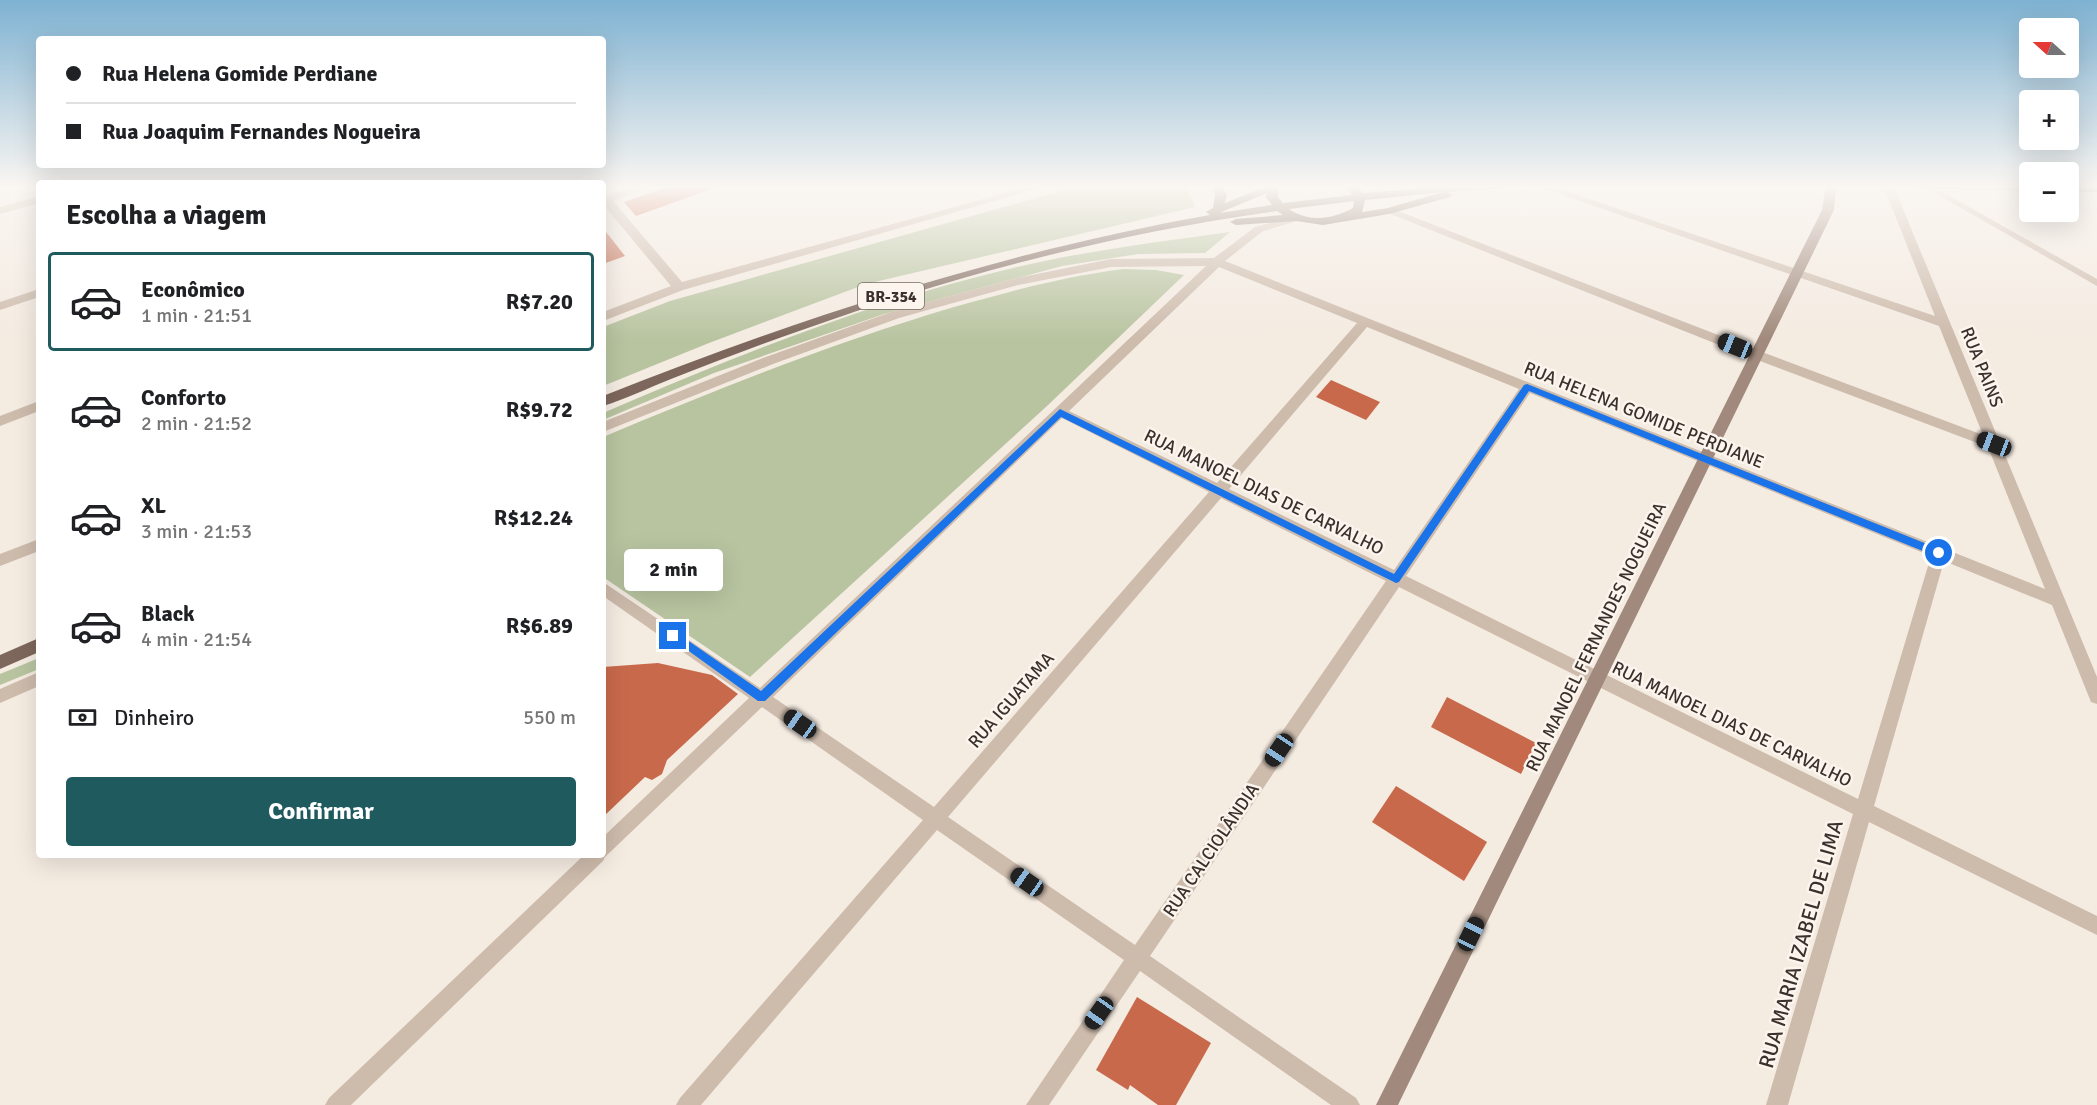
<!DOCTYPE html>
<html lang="pt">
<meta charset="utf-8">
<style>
body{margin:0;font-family:Signika,sans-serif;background:#f2f2f2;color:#202124;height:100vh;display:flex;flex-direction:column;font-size:22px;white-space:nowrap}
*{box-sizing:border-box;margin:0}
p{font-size:20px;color:#757577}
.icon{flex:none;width:33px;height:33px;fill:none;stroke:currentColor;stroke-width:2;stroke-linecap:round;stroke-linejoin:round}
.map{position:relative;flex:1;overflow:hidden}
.side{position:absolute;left:36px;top:180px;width:570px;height:678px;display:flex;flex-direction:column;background:#fff;border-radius:6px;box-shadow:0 6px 24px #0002}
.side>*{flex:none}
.banner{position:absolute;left:36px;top:36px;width:570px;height:132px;border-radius:6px;box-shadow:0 6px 24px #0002;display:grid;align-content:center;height:132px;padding:0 30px;background:#fff}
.needle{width:39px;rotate:291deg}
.fabs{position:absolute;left:2019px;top:18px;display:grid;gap:12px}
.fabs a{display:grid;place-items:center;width:60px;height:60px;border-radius:6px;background:#fff;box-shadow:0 6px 24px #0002;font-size:30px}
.end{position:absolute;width:27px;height:27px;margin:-14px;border:8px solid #1a73e8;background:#fff;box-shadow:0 0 0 3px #fff}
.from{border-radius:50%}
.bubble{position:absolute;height:42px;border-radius:6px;background:#fff;box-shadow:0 6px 24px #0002;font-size:20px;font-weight:800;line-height:42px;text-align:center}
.car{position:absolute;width:18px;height:36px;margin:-18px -9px;border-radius:8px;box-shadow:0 0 4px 2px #0007;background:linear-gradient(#222 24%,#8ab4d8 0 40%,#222 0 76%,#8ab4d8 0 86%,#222 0)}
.banner b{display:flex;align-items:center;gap:21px;height:57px;font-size:22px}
.banner b+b{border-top:2px solid #e0e0e0}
.banner i{width:15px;height:15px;background:#202124}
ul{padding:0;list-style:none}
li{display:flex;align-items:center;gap:18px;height:99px;margin:0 12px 9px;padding:0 18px;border:3px solid transparent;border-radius:6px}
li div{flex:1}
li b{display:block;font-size:22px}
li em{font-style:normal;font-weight:800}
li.current{border-color:#1f5a5e}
li>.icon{width:54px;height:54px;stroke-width:1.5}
h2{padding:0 30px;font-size:27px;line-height:72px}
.pay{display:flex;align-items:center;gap:15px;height:66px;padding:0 30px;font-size:22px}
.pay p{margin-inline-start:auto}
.action{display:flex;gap:12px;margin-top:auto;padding:12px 30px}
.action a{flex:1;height:69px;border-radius:6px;background:#1f5a5e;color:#fff;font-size:24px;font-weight:800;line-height:69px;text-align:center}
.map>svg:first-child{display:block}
.green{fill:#b8c4a0}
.building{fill:#c8694b}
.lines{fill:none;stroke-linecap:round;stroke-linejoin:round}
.lane{fill:#cdbbac;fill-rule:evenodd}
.street{fill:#cdbbac;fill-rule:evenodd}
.secondary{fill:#a18a7d;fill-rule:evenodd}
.primary{fill:#7d675c;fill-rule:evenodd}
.route{fill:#1a73e8}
.labels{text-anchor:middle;stroke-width:5;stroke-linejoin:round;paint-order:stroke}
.shield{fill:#fbf5ee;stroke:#756b66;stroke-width:1.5}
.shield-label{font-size:16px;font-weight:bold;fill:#3b302b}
.street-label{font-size:18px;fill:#3b302b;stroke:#fbf5ee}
.near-street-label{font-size:21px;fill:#3b302b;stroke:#fbf5ee}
</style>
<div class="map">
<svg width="2097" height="1105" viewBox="0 0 2097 1105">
<rect width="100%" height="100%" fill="#f4ebe1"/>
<!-- green -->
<g class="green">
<polygon points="1082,185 1186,185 1195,207 866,284 709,343 603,386 603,327 670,301"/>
<path d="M1230,232L1205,253L1138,254L1062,266L884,314L714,373L603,420V413C749,350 903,289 1059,258C1116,247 1173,240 1230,232Z"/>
<path d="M1124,269L1156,270L1184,275L1047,406L750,677L603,577V437C718,389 835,342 954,307C1011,291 1066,276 1124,269Z"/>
<polygon points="39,658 39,669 0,685 0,674"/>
</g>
<!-- building -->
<g class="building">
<polygon points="674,185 717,185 717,187 636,216 624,202"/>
<polygon points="603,228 625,256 603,264"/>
<polygon points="1331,380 1380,402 1366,420 1316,397"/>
<polygon points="658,663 712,675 738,694 667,760 662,774 652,780 645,777 603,817 603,667"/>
<polygon points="1447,697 1536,743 1521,774 1431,727"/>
<polygon points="1396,786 1487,842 1464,881 1372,822"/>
<polygon points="1137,997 1211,1043 1176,1105 1158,1105 1130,1085 1128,1090 1096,1070"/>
</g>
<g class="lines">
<!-- lane -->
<polygon class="lane" points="1921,185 1930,185 2097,279 2097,286"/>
<!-- street -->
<g class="street">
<polygon points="640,185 654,185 613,201 682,282 1034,185 1050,185 683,290 603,321 603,312 671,286 603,204 603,194 608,196"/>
<path d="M1534,185H1548L1935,316L1883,185H1893L2097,677V704L2091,702L2089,697L2052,605L1944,561L1874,806L2097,916V935L1869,822L1788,1105H1766L1853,814L1399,587L1150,956L1356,1098L1360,1105H1331L1140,971L1049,1105H1026L1124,960L937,830L701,1105H676L680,1098L923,820L762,707L605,857L603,861L351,1105H325L329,1098L584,855H603V837L749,698L603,596V582L760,688L1206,266L1111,267L1018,285L899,318L773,364L603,432V422L763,358L891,312L1017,278L1111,259L1214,258L1255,227L1297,215L1303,218L1301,220L1263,231L1225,261L2045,589L1988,447L1752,358L1383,211L1389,208L1393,209L1762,352L1983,435L1939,326ZM1219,267L1357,323L1217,483L1069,411ZM1367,327L1519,389L1394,570L1229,489ZM1530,393L1931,556L1858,799L1406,576ZM1062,418L1209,492L934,807L773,697ZM1221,498L1386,581L1135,945L948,817Z"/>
<polygon points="39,196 39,203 0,214 0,207"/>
<polygon points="39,289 39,297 0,310 0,302"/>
<polygon points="39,401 39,411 0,426 0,416"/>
<polygon points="39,539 39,551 0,566 0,554"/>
<polygon points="39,672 39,686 0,703 0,689"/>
</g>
<!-- secondary -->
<polygon class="secondary" points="1826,185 1836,185 1834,210 1398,1105 1376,1105 1822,210"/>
<!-- primary -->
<g class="primary">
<path d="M1211,185H1221L1227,195L1225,203L1269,185H1279L1278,197L1283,203L1352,195L1345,185H1355L1363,193L1459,185H1508L1503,188L1448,192L1452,195L1450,197L1389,214L1323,225L1296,221L1236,225L1230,222L1236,219L1283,215L1277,211C1116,233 956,275 802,330C758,345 714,362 671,379C648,388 626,399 603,406V396C800,318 1001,252 1210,215L1206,212L1213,208L1215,195ZM1443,192L1388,208L1362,212L1365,200ZM1267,193L1266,197L1272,205L1219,213ZM1354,201L1353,208C1333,219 1309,223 1289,209Z"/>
<polygon points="1913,185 2030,185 2030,191 1918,188"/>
<rect x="2068" y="186" width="29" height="6"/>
<polygon points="39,638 39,652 0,669 0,655"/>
</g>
</g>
<!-- sky -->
<linearGradient id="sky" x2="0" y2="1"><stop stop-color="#7eb2d2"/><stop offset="0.55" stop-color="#faf6f2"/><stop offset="1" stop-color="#faf6f2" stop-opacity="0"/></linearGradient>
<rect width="2097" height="339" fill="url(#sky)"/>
<!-- route -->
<polygon class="route" points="1527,384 1942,550 1944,553 1939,557 1935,556 1529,391 1399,582 1396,583 1061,417 765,701 758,701 668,636 670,633 677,633 761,691 1060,409 1394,574 1524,385"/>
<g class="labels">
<!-- shield labels -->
<rect class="shield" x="858" y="283" width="66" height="26" rx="4.5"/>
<g class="shield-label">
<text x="891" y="302">BR-354</text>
</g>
<!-- street labels -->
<g class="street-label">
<text transform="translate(1982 367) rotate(68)" y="6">RUA PAINS</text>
<text transform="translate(1644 415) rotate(22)" y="6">RUA HELENA GOMIDE PERDIANE</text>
<text transform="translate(1264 492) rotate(26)" y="6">RUA MANOEL DIAS DE CARVALHO</text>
<text transform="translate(1596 637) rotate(-64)" y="6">RUA MANOEL FERNANDES NOGUEIRA</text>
<text transform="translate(1011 700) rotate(-49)" y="6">RUA IGUATAMA</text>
<text transform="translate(1732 724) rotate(26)" y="6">RUA MANOEL DIAS DE CARVALHO</text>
<text transform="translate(1211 850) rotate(-56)" y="6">RUA CALCIOLÂNDIA</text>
</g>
<!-- near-street labels -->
<g class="near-street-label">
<text transform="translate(1801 944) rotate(-74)" y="7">RUA MARIA IZABEL DE LIMA</text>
</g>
</g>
</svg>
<div class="fabs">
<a><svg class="needle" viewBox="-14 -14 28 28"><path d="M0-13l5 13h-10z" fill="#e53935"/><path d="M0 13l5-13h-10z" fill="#757577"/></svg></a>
<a>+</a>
<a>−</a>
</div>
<i class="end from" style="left:1939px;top:553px"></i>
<i class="end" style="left:673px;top:636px"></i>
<div class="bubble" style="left:624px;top:549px;width:99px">2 min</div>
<i class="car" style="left:1735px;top:346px;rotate:292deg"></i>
<i class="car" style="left:1994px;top:444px;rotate:291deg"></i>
<i class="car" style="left:800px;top:724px;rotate:305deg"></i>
<i class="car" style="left:1279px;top:750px;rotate:214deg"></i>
<i class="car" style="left:1027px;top:882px;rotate:305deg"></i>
<i class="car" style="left:1471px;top:934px;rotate:26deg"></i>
<i class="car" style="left:1099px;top:1013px;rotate:215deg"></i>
<div class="banner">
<b><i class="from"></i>Rua Helena Gomide Perdiane</b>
<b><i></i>Rua Joaquim Fernandes Nogueira</b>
</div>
<section class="side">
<h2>Escolha a viagem</h2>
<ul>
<li class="current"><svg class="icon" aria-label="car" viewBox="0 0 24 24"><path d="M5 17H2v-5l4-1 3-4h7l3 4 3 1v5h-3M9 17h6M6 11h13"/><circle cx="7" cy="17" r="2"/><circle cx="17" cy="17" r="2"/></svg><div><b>Econômico</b><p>1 min · 21:51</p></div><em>R$7.20</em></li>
<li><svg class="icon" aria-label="car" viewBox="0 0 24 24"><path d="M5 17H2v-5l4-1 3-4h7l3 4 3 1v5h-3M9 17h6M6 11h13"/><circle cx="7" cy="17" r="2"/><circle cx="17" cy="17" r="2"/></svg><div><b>Conforto</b><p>2 min · 21:52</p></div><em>R$9.72</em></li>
<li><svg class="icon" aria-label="car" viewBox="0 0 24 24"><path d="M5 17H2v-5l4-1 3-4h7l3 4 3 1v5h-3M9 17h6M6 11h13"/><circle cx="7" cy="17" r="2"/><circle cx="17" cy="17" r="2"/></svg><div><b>XL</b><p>3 min · 21:53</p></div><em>R$12.24</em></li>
<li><svg class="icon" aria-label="car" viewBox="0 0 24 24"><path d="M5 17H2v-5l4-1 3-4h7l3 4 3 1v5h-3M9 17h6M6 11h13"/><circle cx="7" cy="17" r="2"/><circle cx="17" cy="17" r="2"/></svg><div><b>Black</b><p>4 min · 21:54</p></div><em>R$6.89</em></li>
</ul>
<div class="pay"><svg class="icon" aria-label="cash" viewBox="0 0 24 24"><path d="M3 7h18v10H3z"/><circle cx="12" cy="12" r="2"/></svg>Dinheiro<p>550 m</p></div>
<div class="action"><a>Confirmar</a></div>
</section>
</div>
